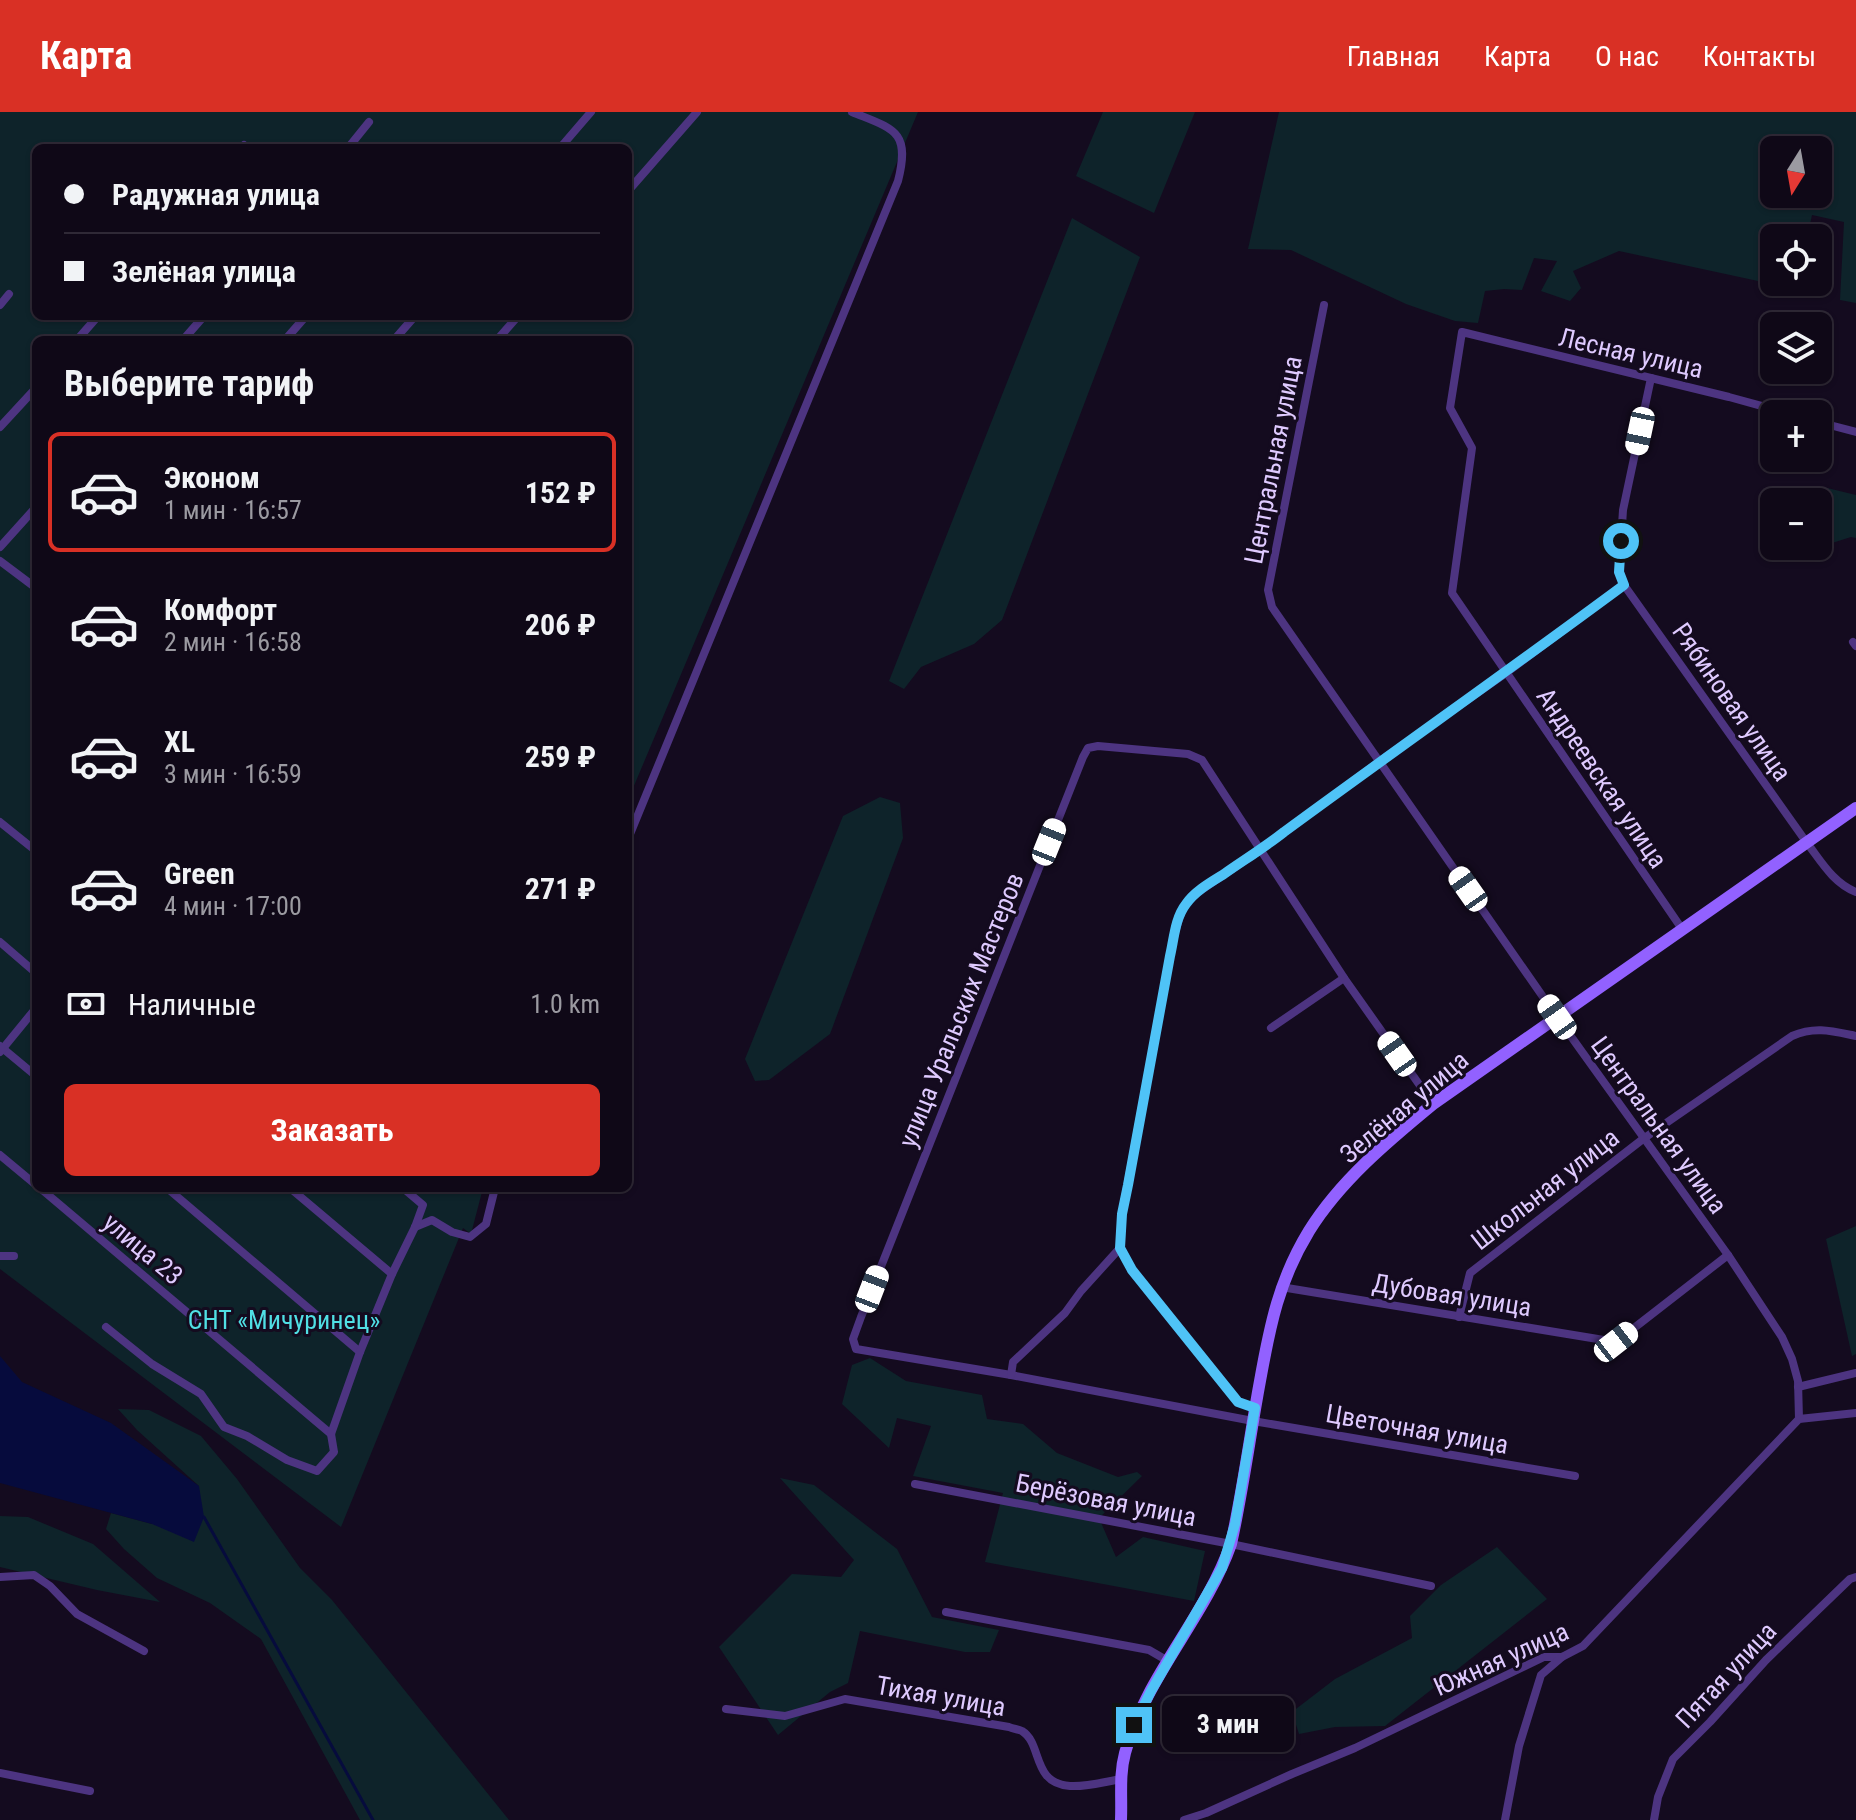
<!DOCTYPE html>
<html lang="ru">
<meta charset="utf-8">
<style>
body{margin:0;font-family:"Roboto Condensed",sans-serif;background:#1d1624;color:#f1f3f6;height:100vh;display:flex;flex-direction:column;font-size:30px;white-space:nowrap}
*{box-sizing:border-box;margin:0}
p{font-size:26px;color:#9b9aa1}
.icon{flex:none;width:44px;height:44px;fill:none;stroke:currentColor;stroke-width:2;stroke-linecap:round;stroke-linejoin:round}
.map{position:relative;flex:1;overflow:hidden}
.details{position:absolute;left:32px;top:224px;width:600px;height:856px;display:flex;flex-direction:column;background:#0f0817;border-radius:12px;box-shadow:0 2px 6px #0004,0 0 0 2px #2f2936}
.details>*{flex:none}
.top-card{position:absolute;left:32px;top:32px;width:600px;height:176px;border-radius:12px;box-shadow:0 2px 6px #0004,0 0 0 2px #2f2936;display:grid;align-content:center;height:176px;padding:0 32px;background:#0f0817}
.needle{width:52px;rotate:191deg}
.controls{position:absolute;left:1760px;top:24px;display:grid;gap:16px}
.controls a{display:grid;place-items:center;width:72px;height:72px;border-radius:12px;background:#0f0817;box-shadow:0 2px 6px #0004,0 0 0 2px #2f2936;font-size:40px}
.end{position:absolute;width:36px;height:36px;margin:-18px;border:10px solid #4fc3f7;background:#111;box-shadow:0 0 0 4px #111}
.from{border-radius:50%}
.bubble{position:absolute;height:56px;border-radius:12px;background:#0f0817;box-shadow:0 2px 6px #0004,0 0 0 2px #2f2936;font-size:26px;font-weight:700;line-height:56px;text-align:center}
.car{position:absolute;width:24px;height:48px;margin:-24px -12px;border-radius:10px;box-shadow:0 0 6px 2px #0007;background:linear-gradient(#fff 24%,#345 0 40%,#fff 0 76%,#345 0 86%,#fff 0)}
.top-card b{display:flex;align-items:center;gap:28px;height:76px;font-size:30px}
.top-card b+b{border-top:2px solid #2f2936}
.top-card i{width:20px;height:20px;background:#f1f3f6}
ul{padding:0;list-style:none}
li{display:flex;align-items:center;gap:24px;height:120px;margin:0 16px 12px;padding:0 16px;border:4px solid transparent;border-radius:12px}
li div{flex:1}
li b{display:block;font-size:30px}
li em{font-style:normal;font-weight:700}
li.current{border-color:#d93025}
li>.icon{width:72px;height:72px;stroke-width:1.5}
h2{padding:0 32px;font-size:36px;line-height:96px}
.pay{display:flex;align-items:center;gap:20px;height:88px;padding:0 32px;font-size:30px}
.pay p{margin-inline-start:auto}
.primary-button{display:flex;gap:16px;margin-top:auto;padding:16px 32px}
.primary-button a{flex:1;height:92px;border-radius:12px;background:#d93025;color:#fff;font-size:32px;font-weight:700;line-height:92px;text-align:center}
header{display:flex;align-items:center;gap:48px;box-sizing:border-box;height:112px;padding:0 40px;background:#d93025;color:#fff}
header strong{font-size:38px}
nav{display:flex;gap:44px;margin-inline-start:auto;font-size:28px}
.map>svg:first-child{display:block}
.green{fill:#0e232a;fill-rule:evenodd}
.water{fill:#060b3d}
.lines{fill:none;stroke-linecap:round;stroke-linejoin:round}
.stream{stroke:#060b3d;stroke-width:3}
.street{stroke:#4d3481;stroke-width:8}
.secondary{stroke:#9261ff;stroke-width:12}
.route{stroke:#4fc3f7;stroke-width:10}
.labels{text-anchor:middle;stroke-width:6;stroke-linejoin:round;paint-order:stroke}
.street-label{font-size:26px;fill:#dfcaff;stroke:#140b1f}
.park-label{font-size:26px;fill:#50dfe4;stroke:#140b1f}
</style>
<header>
<strong>Карта</strong>
<nav><a>Главная</a><a>Карта</a><a>О нас</a><a>Контакты</a></nav>
</header>
<div class="map">
<svg width="1856" height="1708" viewBox="0 0 1856 1708">
<rect width="100%" height="100%" fill="#140b1f"/>
<!-- green -->
<g class="green">
<path d="M0,0H918L628,688V228H36V1076H483L471,1122L463,1116L341,1415L0,1157ZM36,36H628V204H36Z"/>
<polygon points="1103,0 1195,0 1154,101 1076,64"/>
<path d="M1279,0H1856V191L1840,188L1844,110L1812,103L1807,126H1774V170H1796L1795,177L1619,139L1573,159L1581,176L1570,189L1541,179L1557,149L1534,146L1522,178L1504,177L1485,179L1478,211L1455,209L1406,192L1291,138L1248,137ZM1774,38H1818V82H1774Z"/>
<polygon points="1072,106 1140,145 1002,508 974,532 921,555 904,577 889,569"/>
<polygon points="1823,375 1856,383 1856,426 1851,425 1832,431 1814,382"/>
<polygon points="880,685 900,691 903,726 830,922 769,968 755,969 745,947 843,704"/>
<polygon points="1856,1114 1856,1242 1852,1244 1826,1127"/>
<polygon points="870,1246 906,1269 982,1283 987,1307 1023,1312 1057,1341 1118,1365 1137,1360 1142,1364 1099,1406 1116,1445 1143,1425 1205,1439 1194,1489 985,1450 1003,1381 913,1364 931,1314 897,1306 889,1336 842,1292 852,1253"/>
<polygon points="118,1297 149,1298 201,1324 237,1367 300,1456 332,1488 509,1708 360,1708 261,1527 210,1491 157,1466 124,1437 106,1417 111,1401 152,1412 199,1374 137,1318"/>
<polygon points="780,1366 814,1373 897,1437 932,1505 999,1518 990,1540 965,1540 860,1519 848,1571 830,1580 778,1623 719,1535 792,1462 841,1465 854,1448"/>
<polygon points="0,1404 28,1405 93,1432 160,1490 97,1478 0,1455"/>
<polygon points="1497,1435 1547,1487 1385,1614 1335,1615 1299,1622 1292,1600 1335,1567 1412,1526 1410,1504 1441,1473"/>
</g>
<!-- water -->
<polygon class="water" points="0,1244 22,1270 111,1311 199,1374 204,1405 194,1430 152,1412 0,1371"/>
<g class="lines">
<!-- stream -->
<polyline class="stream" points="204,1405 373,1708"/>
<!-- street -->
<g class="street">
<polyline points="241,36 244,33"/>
<polyline points="348,36 369,10"/>
<polyline points="560,36 591,0"/>
<polyline points="628,79 697,0"/>
<polyline points="0,193 9,182"/>
<polyline points="1324,193 1268,478 1272,495 1557,905 1728,1143 1782,1225 1792,1247 1798,1269 1799,1307"/>
<polyline points="77,228 98,204"/>
<polyline points="183,228 204,204"/>
<polyline points="285,228 306,204"/>
<polyline points="394,228 415,204"/>
<polyline points="497,228 518,204"/>
<path d="M1651,266L1623,398L1619,460L1624,473L1807,731C1821,749 1833,771 1856,780"/>
<polyline points="1818,310 1856,320"/>
<polyline points="0,315 36,276"/>
<polyline points="0,435 36,395"/>
<polyline points="0,449 36,476"/>
<polyline points="1853,530 1856,534"/>
<polyline points="0,710 36,739"/>
<path d="M628,727L898,69C911,18 893,17 852,0"/>
<polyline points="1682,817 1452,481 1472,336 1450,296 1462,220 1729,285 1791,302"/>
<polyline points="0,830 36,861"/>
<polyline points="1271,916 1344,866"/>
<polyline points="0,934 36,964"/>
<polyline points="0,940 36,896"/>
<polyline points="1433,992 1344,866 1202,648 1188,642 1098,634 1088,636 1083,645 861,1205 853,1227 856,1237 1011,1263 1253,1309 1575,1364"/>
<polyline points="0,1043 36,1073"/>
<polyline points="40,1076 331,1322"/>
<polyline points="167,1076 360,1240"/>
<polyline points="290,1076 392,1162"/>
<polyline points="415,1115 432,1108 452,1120 470,1125 486,1112 495,1076"/>
<polyline points="0,1144 14,1144"/>
<polyline points="1281,1175 1616,1230 1728,1143"/>
<path d="M1459,1205L1470,1161L1643,1027L1792,924C1815,914 1832,919 1856,924"/>
<polyline points="106,1215 152,1252 201,1282 224,1315 247,1324 287,1348 317,1359 334,1340 331,1322 360,1240 392,1162 415,1115 423,1093 403,1076"/>
<polyline points="1011,1263 1013,1250 1065,1201 1081,1179 1120,1136"/>
<polyline points="1798,1275 1856,1261"/>
<path d="M1255,1296L1238,1290L1132,1158L1120,1136L1122,1102L1170,844C1175,823 1177,802 1191,785L1262,737L1380,649L1506,561L1624,473"/>
<polyline points="915,1372 1231,1432 1431,1474"/>
<polyline points="0,1465 34,1463 50,1474 77,1502 144,1539"/>
<polyline points="946,1500 1149,1538 1168,1549"/>
<path d="M726,1597L785,1604L845,1587L1009,1615C1013,1617 1018,1617 1022,1619C1043,1632 1031,1671 1070,1674C1087,1675 1104,1670 1121,1667"/>
<polyline points="0,1661 90,1679"/>
<polyline points="1184,1708 1206,1701 1292,1662 1355,1636 1544,1545 1562,1545 1583,1534 1799,1307 1856,1301"/>
<polyline points="1505,1708 1519,1634 1541,1563 1562,1545"/>
<polyline points="1654,1708 1658,1685 1673,1647 1710,1610 1766,1548 1850,1467 1856,1465"/>
</g>
<!-- secondary -->
<path class="secondary" d="M1121,1708C1122,1685 1119,1663 1125,1641C1145,1565 1205,1506 1231,1432C1243,1378 1250,1323 1260,1269C1270,1213 1279,1168 1309,1119C1340,1069 1388,1029 1433,992L1856,696"/>
</g>
<g class="lines">
<!-- route -->
<path class="route" d="M1134,1613L1151,1579L1222,1456L1235,1412L1255,1296L1238,1290L1132,1158L1120,1136L1122,1102L1128,1073L1170,844C1174,827 1175,806 1186,792C1195,779 1211,770 1224,762C1244,748 1265,735 1284,720C1397,637 1512,556 1624,473L1619,460L1621,429"/>
</g>
<g class="labels">
<!-- street labels -->
<g class="street-label">
<text transform="translate(1631 241) rotate(13)" y="9">Лесная улица</text>
<text transform="translate(1273 348) rotate(-79)" y="9">Центральная улица</text>
<text transform="translate(1732 590) rotate(55)" y="9">Рябиновая улица</text>
<text transform="translate(1602 666) rotate(56)" y="9">Андреевская улица</text>
<text transform="translate(961 898) rotate(-68)" y="9">улица Уральских Мастеров</text>
<text transform="translate(1404 995) rotate(-40)" y="9">Зелёная улица</text>
<text transform="translate(1659 1013) rotate(54)" y="9">Центральная улица</text>
<text transform="translate(1545 1077) rotate(-38)" y="9">Школьная улица</text>
<text transform="translate(143 1137) rotate(40)" y="9">улица 23</text>
<text transform="translate(1452 1183) rotate(9)" y="9">Дубовая улица</text>
<text transform="translate(1417 1317) rotate(10)" y="9">Цветочная улица</text>
<text transform="translate(1106 1388) rotate(11)" y="9">Берёзовая улица</text>
<text transform="translate(1501 1547) rotate(-24)" y="9">Южная улица</text>
<text transform="translate(1726 1563) rotate(-47)" y="9">Пятая улица</text>
<text transform="translate(941 1584) rotate(10)" y="9">Тихая улица</text>
</g>
<!-- park labels -->
<g class="park-label">
<text x="284" y="1217">СНТ «Мичуринец»</text>
</g>
</g>
</svg>
<div class="controls">
<a><svg class="needle" viewBox="-14 -14 28 28"><path d="M0-13l5 13h-10z" fill="#e53935"/><path d="M0 13l5-13h-10z" fill="#9b9aa1"/></svg></a>
<a><svg class="icon" aria-label="locate" viewBox="0 0 24 24"><circle cx="12" cy="12" r="6"/><path d="M12 2v4M12 18v4M2 12h4M18 12h4"/></svg></a>
<a><svg class="icon" aria-label="layers" viewBox="0 0 24 24"><path d="M12 4l9 5-9 5-9-5zM3 14l9 5 9-5"/></svg></a>
<a>+</a>
<a>−</a>
</div>
<i class="end from" style="left:1621px;top:429px"></i>
<i class="end" style="left:1134px;top:1613px"></i>
<div class="bubble" style="left:1162px;top:1584px;width:132px">3 мин</div>
<i class="car" style="left:1640px;top:319px;rotate:192deg"></i>
<i class="car" style="left:1049px;top:730px;rotate:22deg"></i>
<i class="car" style="left:1468px;top:777px;rotate:325deg"></i>
<i class="car" style="left:1557px;top:905px;rotate:325deg"></i>
<i class="car" style="left:1397px;top:942px;rotate:325deg"></i>
<i class="car" style="left:872px;top:1177px;rotate:21deg"></i>
<i class="car" style="left:1616px;top:1230px;rotate:52deg"></i>
<div class="top-card">
<b><i class="from"></i>Радужная улица</b>
<b><i></i>Зелёная улица</b>
</div>
<section class="details">
<h2>Выберите тариф</h2>
<ul>
<li class="current"><svg class="icon" aria-label="car" viewBox="0 0 24 24"><path d="M5 17H2v-5l4-1 3-4h7l3 4 3 1v5h-3M9 17h6M6 11h13"/><circle cx="7" cy="17" r="2"/><circle cx="17" cy="17" r="2"/></svg><div><b>Эконом</b><p>1 мин · 16:57</p></div><em>152 ₽</em></li>
<li><svg class="icon" aria-label="car" viewBox="0 0 24 24"><path d="M5 17H2v-5l4-1 3-4h7l3 4 3 1v5h-3M9 17h6M6 11h13"/><circle cx="7" cy="17" r="2"/><circle cx="17" cy="17" r="2"/></svg><div><b>Комфорт</b><p>2 мин · 16:58</p></div><em>206 ₽</em></li>
<li><svg class="icon" aria-label="car" viewBox="0 0 24 24"><path d="M5 17H2v-5l4-1 3-4h7l3 4 3 1v5h-3M9 17h6M6 11h13"/><circle cx="7" cy="17" r="2"/><circle cx="17" cy="17" r="2"/></svg><div><b>XL</b><p>3 мин · 16:59</p></div><em>259 ₽</em></li>
<li><svg class="icon" aria-label="car" viewBox="0 0 24 24"><path d="M5 17H2v-5l4-1 3-4h7l3 4 3 1v5h-3M9 17h6M6 11h13"/><circle cx="7" cy="17" r="2"/><circle cx="17" cy="17" r="2"/></svg><div><b>Green</b><p>4 мин · 17:00</p></div><em>271 ₽</em></li>
</ul>
<div class="pay"><svg class="icon" aria-label="cash" viewBox="0 0 24 24"><path d="M3 7h18v10H3z"/><circle cx="12" cy="12" r="2"/></svg>Наличные<p>1.0 km</p></div>
<div class="primary-button"><a>Заказать</a></div>
</section>
</div>
